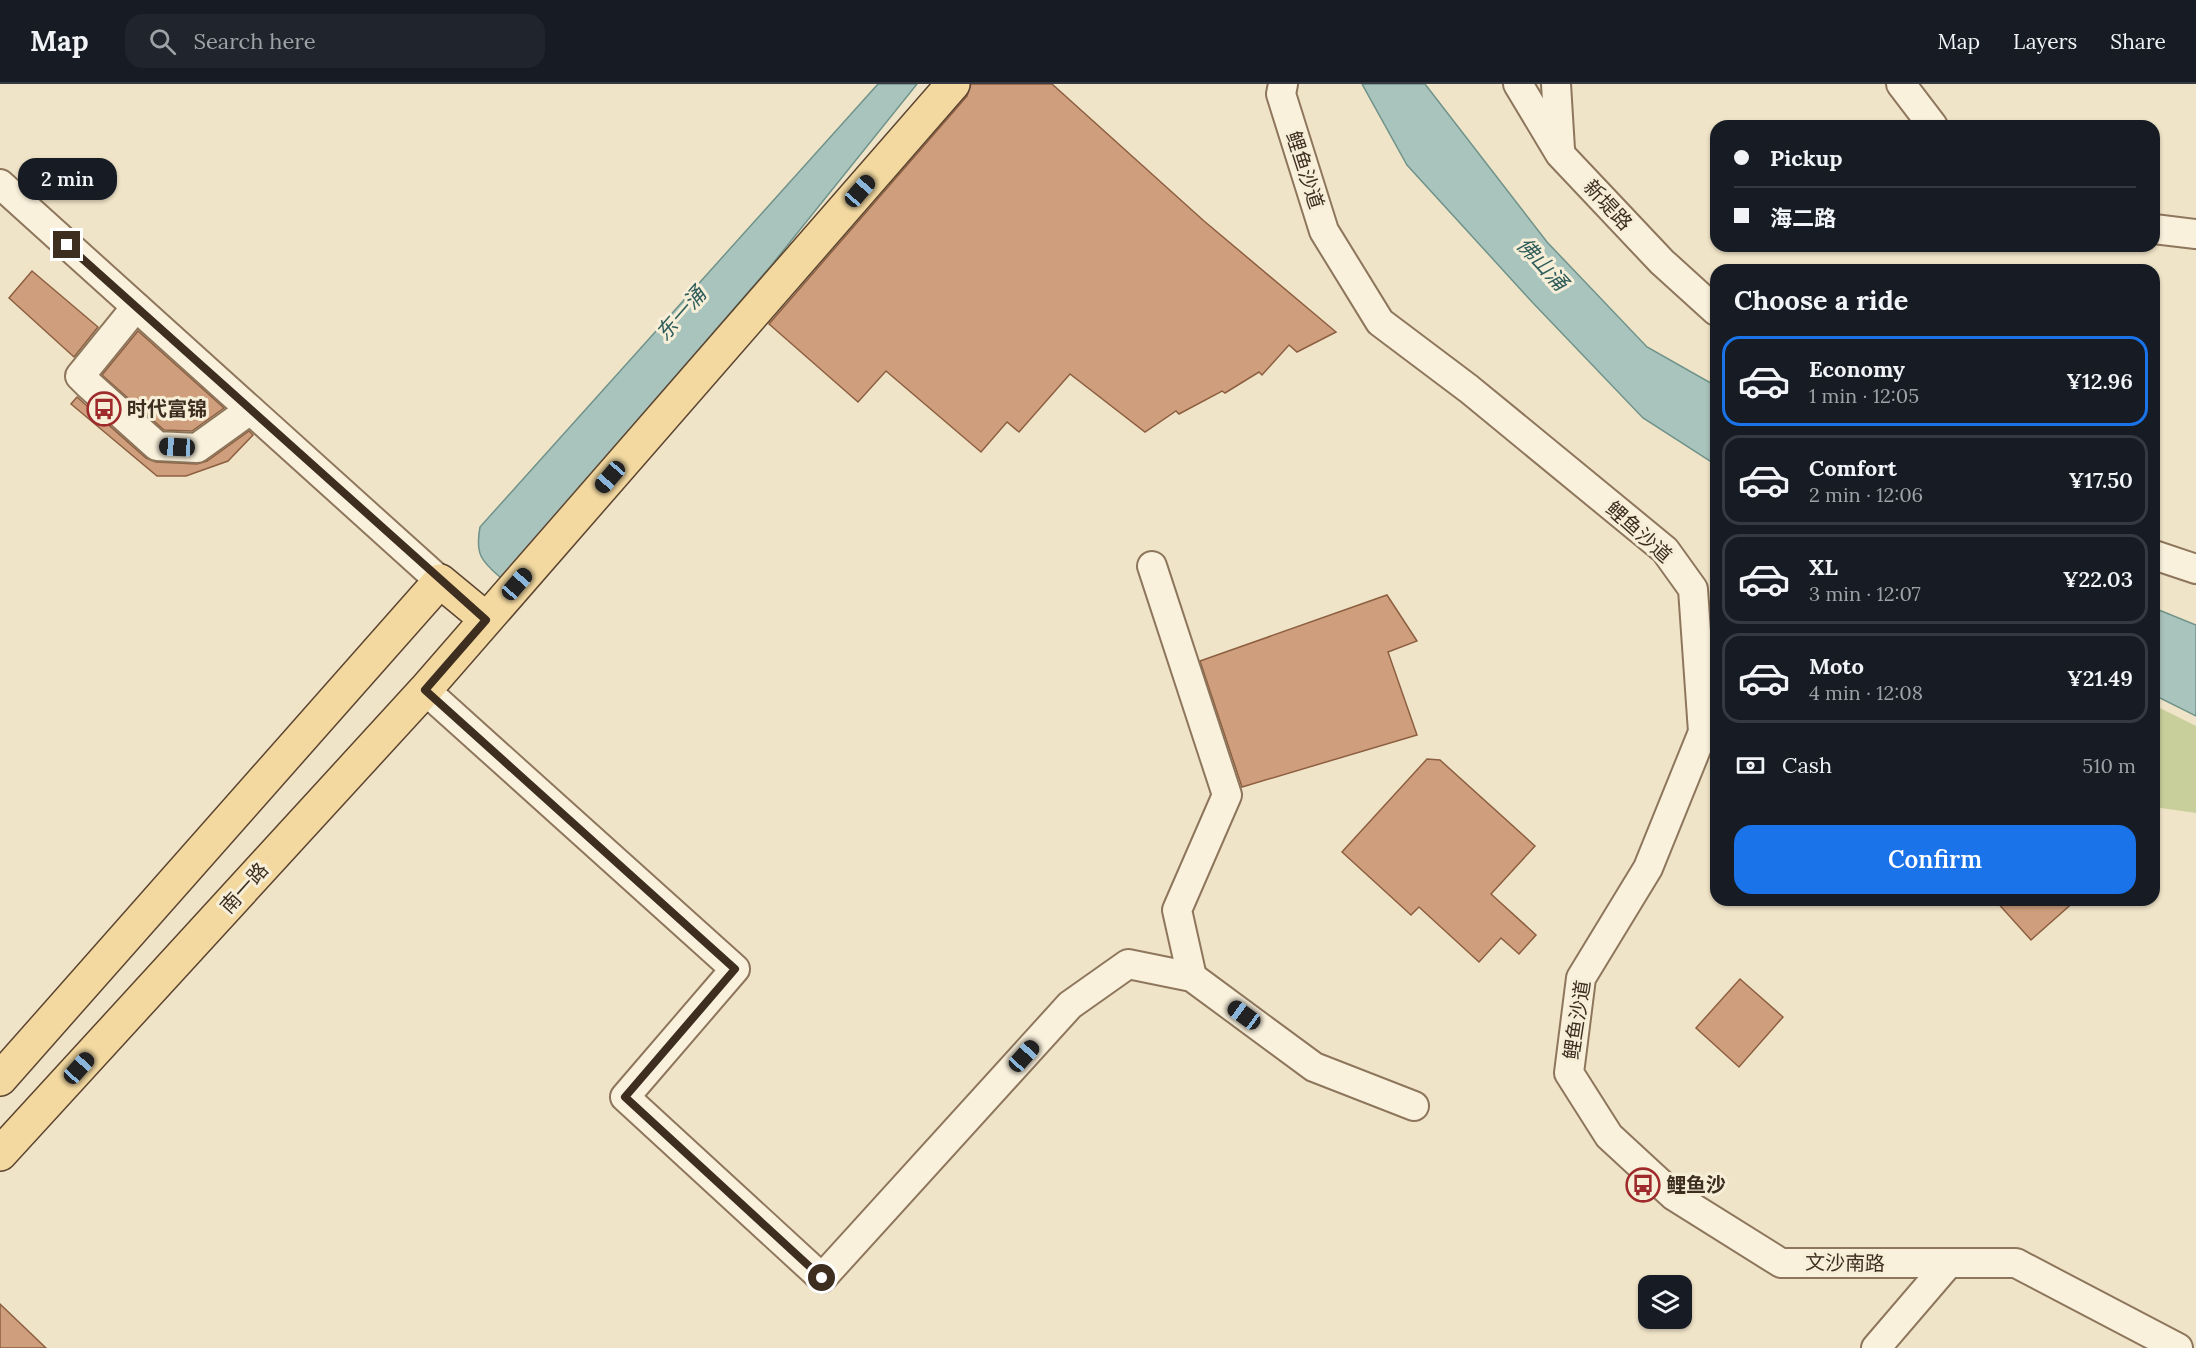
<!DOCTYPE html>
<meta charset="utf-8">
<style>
body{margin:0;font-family:Lora,"Noto Sans SC",serif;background:#20242c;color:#f1f3f6;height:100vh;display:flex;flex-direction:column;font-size:22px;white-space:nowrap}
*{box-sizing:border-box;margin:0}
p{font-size:20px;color:#9ea1a6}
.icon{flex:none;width:33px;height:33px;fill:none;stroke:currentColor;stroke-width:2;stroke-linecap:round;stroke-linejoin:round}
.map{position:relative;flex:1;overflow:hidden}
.panel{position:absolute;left:1710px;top:180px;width:450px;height:642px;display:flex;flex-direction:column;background:#171b24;border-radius:18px;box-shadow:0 2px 4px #0004}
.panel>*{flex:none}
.banner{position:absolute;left:1710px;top:36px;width:450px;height:132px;border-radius:18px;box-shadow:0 2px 4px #0004;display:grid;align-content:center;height:132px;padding:0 24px;background:#171b24}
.tools{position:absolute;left:1638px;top:1191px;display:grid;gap:12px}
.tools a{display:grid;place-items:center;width:54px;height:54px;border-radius:12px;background:#171b24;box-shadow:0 2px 4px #0004;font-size:30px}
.end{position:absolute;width:27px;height:27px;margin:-14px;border:8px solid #3d2e20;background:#fff;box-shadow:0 0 0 3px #fff}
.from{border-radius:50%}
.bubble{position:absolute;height:42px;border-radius:18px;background:#171b24;box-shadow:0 2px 4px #0004;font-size:20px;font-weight:600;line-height:42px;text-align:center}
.car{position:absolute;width:18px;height:36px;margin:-18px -9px;border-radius:8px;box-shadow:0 0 4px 2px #0007;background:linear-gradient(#222 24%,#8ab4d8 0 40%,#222 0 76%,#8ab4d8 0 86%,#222 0)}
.banner b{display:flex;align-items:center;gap:21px;height:57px;font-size:22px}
.banner b+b{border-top:2px solid #363941}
.banner i{width:15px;height:15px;background:#f1f3f6}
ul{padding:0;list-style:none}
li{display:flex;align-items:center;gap:18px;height:90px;margin:0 12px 9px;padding:0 12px;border:3px solid #363941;border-radius:18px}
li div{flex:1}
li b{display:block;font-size:22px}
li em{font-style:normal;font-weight:600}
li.on{border-color:#1a73e8}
li>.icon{width:54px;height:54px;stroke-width:1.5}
h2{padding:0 24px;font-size:27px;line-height:72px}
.pay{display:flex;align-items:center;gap:15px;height:66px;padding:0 24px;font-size:22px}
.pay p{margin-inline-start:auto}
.primary-button{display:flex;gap:12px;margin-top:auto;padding:12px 24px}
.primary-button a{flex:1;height:69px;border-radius:18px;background:#1a73e8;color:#fff;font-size:24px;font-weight:600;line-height:69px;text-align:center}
header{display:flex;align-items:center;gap:36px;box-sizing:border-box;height:84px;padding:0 30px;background:#171b24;border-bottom:2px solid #363941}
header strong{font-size:28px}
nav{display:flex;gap:33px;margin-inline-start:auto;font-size:21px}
.search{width:420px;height:54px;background:#20242c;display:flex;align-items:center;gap:15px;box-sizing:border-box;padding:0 21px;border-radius:18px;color:#9ea1a6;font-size:22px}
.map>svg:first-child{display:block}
.green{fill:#c9cf9b}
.water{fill:#a9c4bc;stroke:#6f938a;stroke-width:1.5}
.building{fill:#cf9f7d;stroke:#8d5f41;stroke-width:1.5}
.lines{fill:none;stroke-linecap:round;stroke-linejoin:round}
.minor-casing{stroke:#8d765c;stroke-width:32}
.major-casing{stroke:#5b4430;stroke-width:36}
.minor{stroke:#faf1dc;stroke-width:28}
.major{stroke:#f3d9a0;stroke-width:33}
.route{stroke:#3d2e20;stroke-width:8}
.labels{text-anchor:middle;stroke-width:6;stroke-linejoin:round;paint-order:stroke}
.street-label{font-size:20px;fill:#3d2e20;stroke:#f7eed8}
.poi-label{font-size:20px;font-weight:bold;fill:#3d2e20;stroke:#f7eed8;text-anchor:start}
.water-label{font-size:21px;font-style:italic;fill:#2f5d5a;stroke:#f7eed8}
</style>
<header>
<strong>Map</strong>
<div class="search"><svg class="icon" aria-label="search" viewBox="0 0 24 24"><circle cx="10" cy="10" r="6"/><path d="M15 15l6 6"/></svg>Search here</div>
<nav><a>Map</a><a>Layers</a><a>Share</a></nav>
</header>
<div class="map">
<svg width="2196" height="1264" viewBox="0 0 2196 1264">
<rect width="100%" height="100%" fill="#f0e4c8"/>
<!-- green -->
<polygon class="green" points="2154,621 2196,642 2196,729 2154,723"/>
<!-- water -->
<g class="water">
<path d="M878,0H917L770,183L501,494C481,477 475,470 480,443Z"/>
<polygon points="1362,0 1425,0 1547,158 1647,263 1716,302 1716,381 1643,334 1533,219 1407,81"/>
<polygon points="2154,524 2196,541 2196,632 2154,611"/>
</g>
<!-- building -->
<g class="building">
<polygon points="971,0 1052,0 1204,137 1336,248 1297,268 1289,261 1262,291 1259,288 1225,309 1222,307 1179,330 1176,327 1145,348 1070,290 1019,348 1007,338 981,368 886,287 858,318 769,240 967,12"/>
<polygon points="32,187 98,243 74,273 9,214"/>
<polygon points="138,247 224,324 192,347 164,346 102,291"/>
<polygon points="77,313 146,374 156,378 197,380 207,377 249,347 253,351 228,377 186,392 157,392 71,320"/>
<polygon points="1387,511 1417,557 1388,568 1417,651 1242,703 1200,577"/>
<polygon points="1427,675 1440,676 1535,762 1491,810 1536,851 1519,870 1501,854 1479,878 1419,823 1411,831 1342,768"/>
<polygon points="1995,816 2076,816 2031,856"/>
<polygon points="1740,895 1783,933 1739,983 1696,944"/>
<polygon points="0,1220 46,1264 0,1264"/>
</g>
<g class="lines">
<!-- minor casing -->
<g class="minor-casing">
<g id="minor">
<polyline points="1283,0 1281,10 1324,147 1380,238 1469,305 1665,466 1693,505 1703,648 1648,784 1581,894 1569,989 1609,1052 1674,1112 1781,1179 2016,1179 2178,1264"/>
<polyline points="1518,0 1560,70 1662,178 1716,227"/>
<polyline points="1556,0 1560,65"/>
<polyline points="1901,0 1933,42"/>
<polyline points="0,100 440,497"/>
<polyline points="2154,145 2196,150"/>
<polyline points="136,223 80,292 88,300 157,362 197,364 250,326"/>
<polyline points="2154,471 2196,485"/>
<polyline points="1152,482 1227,711 1177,826 1192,893"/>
<polyline points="425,606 735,885 625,1013 822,1194 1070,921 1128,880 1192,893 1314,983 1414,1022"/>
<polyline points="1876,1264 1948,1180"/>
</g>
</g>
<!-- major casing -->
<g class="major-casing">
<g id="major">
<polyline points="0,995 440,497 486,535"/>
<polyline points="0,1070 425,606 953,0"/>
</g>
</g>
<!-- minor -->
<use href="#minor" class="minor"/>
<!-- major -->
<use href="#major" class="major"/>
</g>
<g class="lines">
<!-- route -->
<polyline class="route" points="67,161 486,536 425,606 735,885 625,1013 822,1194"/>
</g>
<!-- icons -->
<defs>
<g id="bus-ring" transform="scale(1.725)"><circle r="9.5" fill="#f7eed8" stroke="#9e2a2b" stroke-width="1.5"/><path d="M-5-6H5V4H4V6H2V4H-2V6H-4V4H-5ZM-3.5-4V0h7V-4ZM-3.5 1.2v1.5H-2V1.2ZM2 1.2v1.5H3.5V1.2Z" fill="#9e2a2b"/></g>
</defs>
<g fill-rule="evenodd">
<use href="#bus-ring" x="104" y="325"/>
<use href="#bus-ring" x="1643" y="1101"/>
</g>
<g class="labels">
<!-- street labels -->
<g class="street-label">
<text transform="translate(1305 86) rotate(72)" y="7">鲤鱼沙道</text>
<text transform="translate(1608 121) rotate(47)" y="7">新堤路</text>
<text transform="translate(1639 448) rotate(42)" y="7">鲤鱼沙道</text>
<text transform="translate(244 804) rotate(-48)" y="7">南一路</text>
<text transform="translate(1577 936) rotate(-81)" y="7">鲤鱼沙道</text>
<text transform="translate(1845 1179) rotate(1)" y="7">文沙南路</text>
</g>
<!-- poi labels -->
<g class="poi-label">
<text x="127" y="332">时代富锦</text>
<text x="1666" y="1108">鲤鱼沙</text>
</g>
<!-- water labels -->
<g class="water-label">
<text transform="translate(1542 180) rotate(47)" y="7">佛山涌</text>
<text transform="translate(681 230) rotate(-49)" y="7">东一涌</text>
</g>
</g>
</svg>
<div class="tools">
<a><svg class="icon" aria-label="layers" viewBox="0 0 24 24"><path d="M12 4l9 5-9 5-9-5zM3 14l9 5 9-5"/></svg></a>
</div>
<i class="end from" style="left:822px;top:1194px"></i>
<i class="end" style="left:67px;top:161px"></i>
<div class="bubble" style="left:18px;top:74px;width:99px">2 min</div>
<i class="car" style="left:860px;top:107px;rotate:41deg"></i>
<i class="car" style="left:177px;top:363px;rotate:273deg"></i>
<i class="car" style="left:610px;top:393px;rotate:221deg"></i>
<i class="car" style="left:517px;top:500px;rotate:41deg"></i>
<i class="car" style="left:1244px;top:931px;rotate:306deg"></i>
<i class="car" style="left:1024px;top:972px;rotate:42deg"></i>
<i class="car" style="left:79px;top:984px;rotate:42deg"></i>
<div class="banner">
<b><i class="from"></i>Pickup</b>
<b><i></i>海二路</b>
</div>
<section class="panel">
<h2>Choose a ride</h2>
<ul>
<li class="on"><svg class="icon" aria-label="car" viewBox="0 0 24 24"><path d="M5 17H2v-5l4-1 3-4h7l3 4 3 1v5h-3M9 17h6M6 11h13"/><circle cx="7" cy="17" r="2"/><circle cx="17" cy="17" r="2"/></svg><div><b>Economy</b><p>1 min · 12:05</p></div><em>¥12.96</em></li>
<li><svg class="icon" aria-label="car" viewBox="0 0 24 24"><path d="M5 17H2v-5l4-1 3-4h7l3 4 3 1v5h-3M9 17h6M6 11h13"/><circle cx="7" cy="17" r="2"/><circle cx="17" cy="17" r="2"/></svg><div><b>Comfort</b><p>2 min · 12:06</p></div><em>¥17.50</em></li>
<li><svg class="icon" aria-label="car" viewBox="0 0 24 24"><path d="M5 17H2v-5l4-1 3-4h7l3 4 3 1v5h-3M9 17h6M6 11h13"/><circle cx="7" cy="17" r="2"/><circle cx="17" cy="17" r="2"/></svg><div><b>XL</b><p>3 min · 12:07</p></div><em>¥22.03</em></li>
<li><svg class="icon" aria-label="car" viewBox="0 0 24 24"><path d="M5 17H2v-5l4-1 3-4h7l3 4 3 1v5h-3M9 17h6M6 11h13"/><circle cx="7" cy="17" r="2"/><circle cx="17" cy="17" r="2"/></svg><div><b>Moto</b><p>4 min · 12:08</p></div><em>¥21.49</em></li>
</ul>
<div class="pay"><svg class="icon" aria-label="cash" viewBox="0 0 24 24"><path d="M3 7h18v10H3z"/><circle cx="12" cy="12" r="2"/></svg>Cash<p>510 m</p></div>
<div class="primary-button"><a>Confirm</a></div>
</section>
</div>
